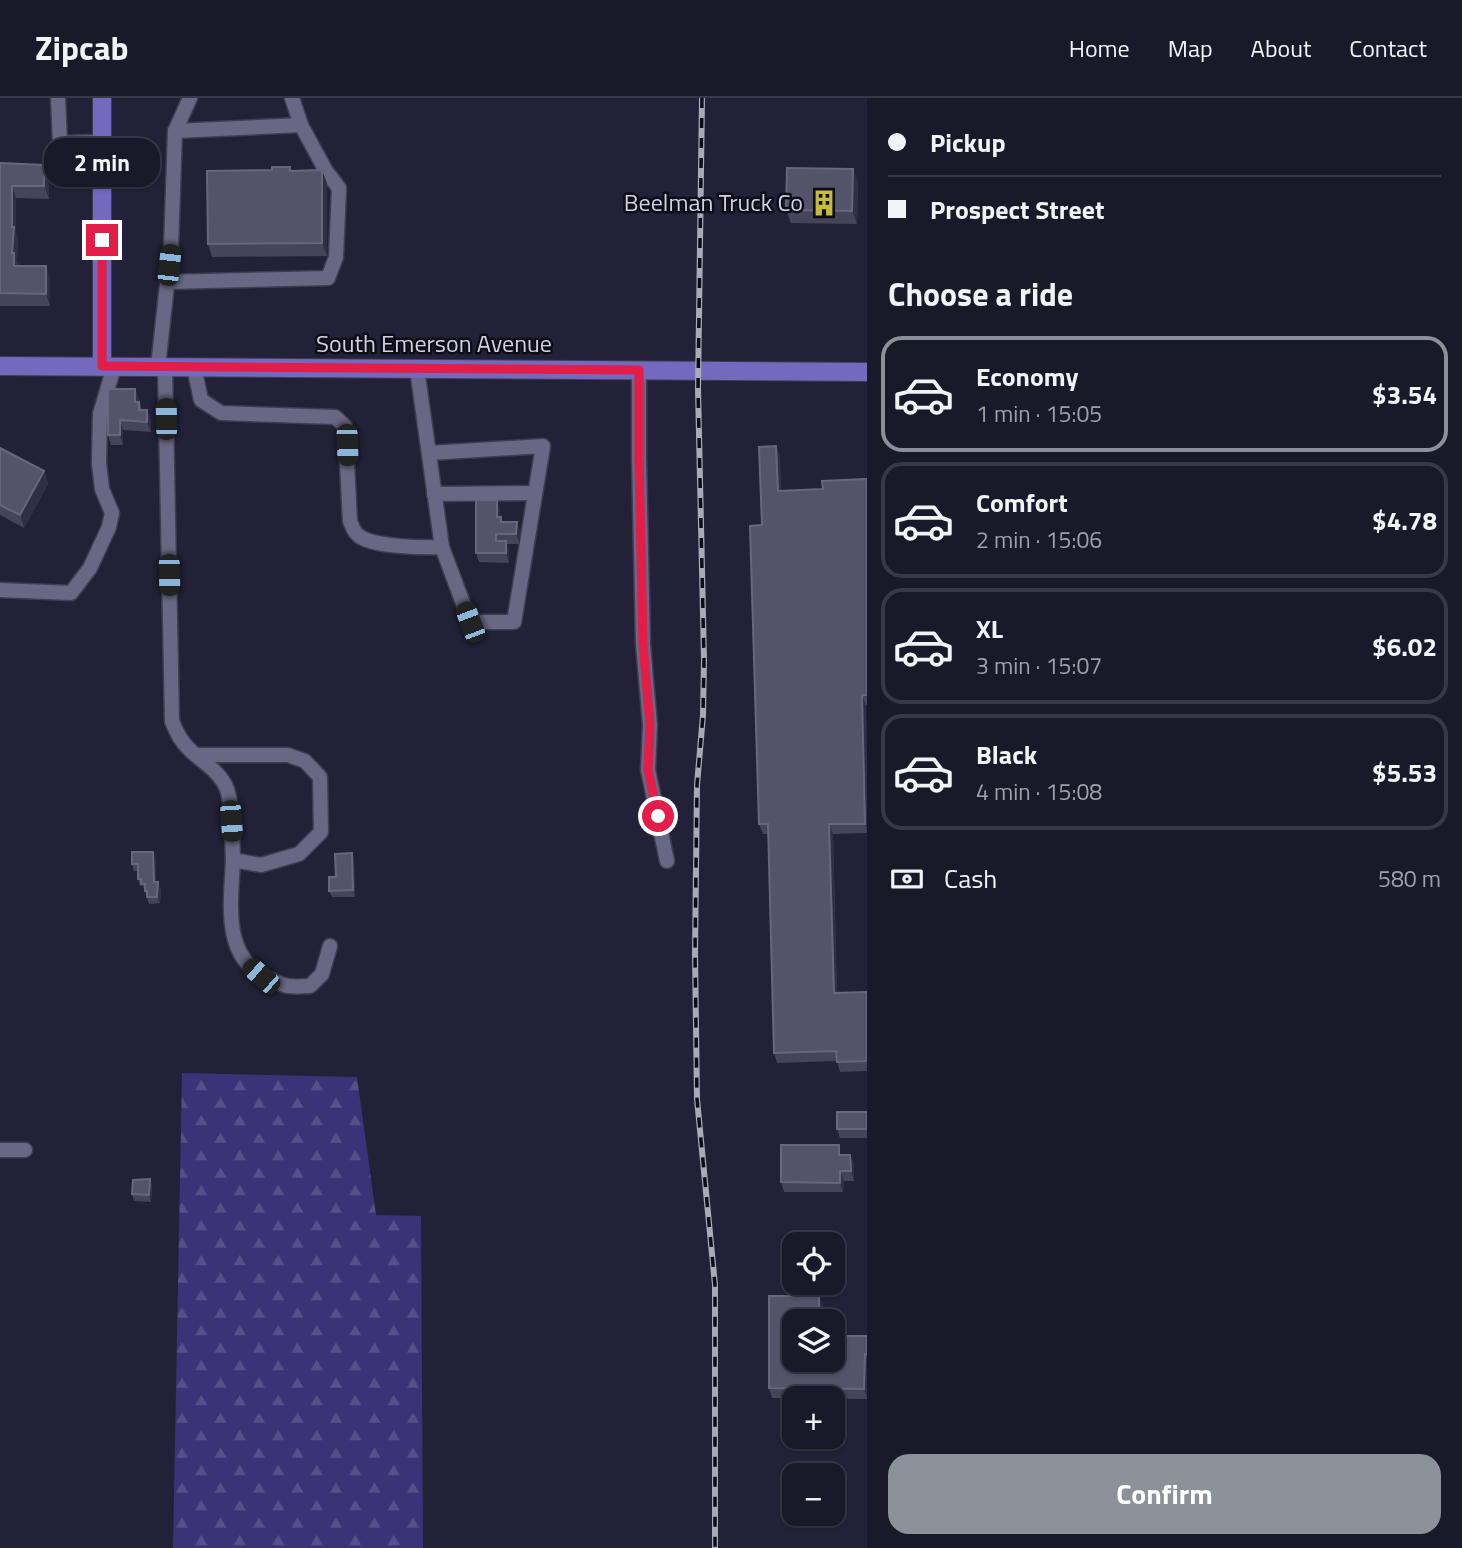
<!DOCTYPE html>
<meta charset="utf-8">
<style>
body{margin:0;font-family:"Titillium Web",sans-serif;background:#272636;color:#f1f3f6;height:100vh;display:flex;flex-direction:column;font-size:26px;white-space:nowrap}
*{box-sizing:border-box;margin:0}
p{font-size:23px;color:#9fa0a8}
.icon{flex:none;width:38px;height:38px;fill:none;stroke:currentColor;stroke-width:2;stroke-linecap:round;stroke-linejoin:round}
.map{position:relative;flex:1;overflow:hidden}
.details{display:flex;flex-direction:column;background:#1a192a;width:595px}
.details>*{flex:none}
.hud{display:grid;align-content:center;height:154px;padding:0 21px;background:#1a192a}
.tools{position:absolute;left:782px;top:1134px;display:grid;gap:14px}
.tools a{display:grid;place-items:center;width:63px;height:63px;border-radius:14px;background:#1a192a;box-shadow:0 2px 5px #0004,0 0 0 2px #383847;font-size:35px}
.end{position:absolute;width:32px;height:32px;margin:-16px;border:9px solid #e11d48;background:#fff;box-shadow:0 0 0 4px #fff}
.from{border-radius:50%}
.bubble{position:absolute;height:49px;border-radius:21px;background:#1a192a;box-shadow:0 2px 5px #0004,0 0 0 2px #383847;font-size:23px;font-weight:700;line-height:49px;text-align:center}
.car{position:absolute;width:21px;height:42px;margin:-21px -10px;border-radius:9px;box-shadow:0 0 5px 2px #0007;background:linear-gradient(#222 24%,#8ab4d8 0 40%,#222 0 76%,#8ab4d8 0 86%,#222 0)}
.hud b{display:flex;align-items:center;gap:24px;height:66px;font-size:26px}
.hud b+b{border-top:2px solid #383847}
.hud i{width:18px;height:18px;background:#f1f3f6}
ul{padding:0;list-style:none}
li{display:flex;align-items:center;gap:21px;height:116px;margin:0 14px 10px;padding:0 7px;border:4px solid #383847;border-radius:21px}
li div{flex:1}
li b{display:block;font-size:26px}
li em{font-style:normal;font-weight:700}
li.current{border-color:#8c9099}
li>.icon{width:63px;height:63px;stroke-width:1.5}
h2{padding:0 21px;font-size:32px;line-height:84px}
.pay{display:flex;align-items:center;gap:18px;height:77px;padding:0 21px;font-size:26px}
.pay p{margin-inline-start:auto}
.cta{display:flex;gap:14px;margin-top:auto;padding:14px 21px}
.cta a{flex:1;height:80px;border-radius:21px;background:#8c9099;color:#fff;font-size:28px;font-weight:700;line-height:80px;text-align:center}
header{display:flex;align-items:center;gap:42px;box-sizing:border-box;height:98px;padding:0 35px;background:#1a192a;border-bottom:2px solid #383847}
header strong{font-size:33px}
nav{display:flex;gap:38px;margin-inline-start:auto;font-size:24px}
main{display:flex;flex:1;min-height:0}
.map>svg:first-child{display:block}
.forest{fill:url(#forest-firs)}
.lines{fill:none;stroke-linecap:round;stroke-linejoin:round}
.minor-casing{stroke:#3f3e51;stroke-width:17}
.major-casing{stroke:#3f3e51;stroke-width:20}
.minor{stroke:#696884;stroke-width:14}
.major{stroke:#7369be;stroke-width:18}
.rail-casing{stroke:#a9a9ba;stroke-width:6}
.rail{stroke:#0d0c17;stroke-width:3.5;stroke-dasharray:10;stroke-linecap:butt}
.wall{fill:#44445b}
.shaded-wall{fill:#302f47}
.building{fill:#535369;stroke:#67677c;stroke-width:2}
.route{stroke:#e11d48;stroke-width:9}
.labels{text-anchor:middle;stroke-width:5;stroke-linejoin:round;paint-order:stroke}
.poi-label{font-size:24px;fill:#d1d1e0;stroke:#0d0c17;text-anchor:end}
.street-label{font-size:24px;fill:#d1d1e0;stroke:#0d0c17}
</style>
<header>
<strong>Zipcab</strong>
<nav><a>Home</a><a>Map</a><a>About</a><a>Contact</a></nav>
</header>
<main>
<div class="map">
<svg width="867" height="1450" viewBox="0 0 867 1450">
<defs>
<pattern id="forest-firs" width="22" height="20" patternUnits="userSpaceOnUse" patternTransform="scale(1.75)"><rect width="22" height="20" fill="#3b3277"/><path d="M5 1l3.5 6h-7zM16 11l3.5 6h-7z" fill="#564f8a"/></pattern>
</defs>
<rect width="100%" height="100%" fill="#232138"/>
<!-- forest -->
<polygon class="forest" points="182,975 357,979 376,1117 421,1118 423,1450 173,1450"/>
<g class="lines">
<!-- minor casing -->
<g class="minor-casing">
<g id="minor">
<polyline points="58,0 60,45 101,44"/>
<polyline points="175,33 301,27 292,0"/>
<polyline points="167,184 328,180 336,159 339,90 326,73 301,27"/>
<polyline points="158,269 171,150 175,33 190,0"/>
<path d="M165,269L172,623C176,634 181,643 189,651C202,664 220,673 227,691C233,708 232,742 233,762L261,767L299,756L321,734L320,679L305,663L288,657H196"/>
<path d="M194,269L201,302L221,315L335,319L345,328L350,423C352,428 354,434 358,437C371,449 424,450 442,449L470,524H514L543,348L429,355"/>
<polyline points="417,271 442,449"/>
<polyline points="639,272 639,360 643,546 650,627 648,672 667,763"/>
<polyline points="434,396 535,395"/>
<polyline points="0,492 71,495 90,470 109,429 112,415 102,391 99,365 100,316 114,269"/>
<path d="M233,762C231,806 221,863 272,882C277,884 282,887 288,888C295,889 303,888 310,888L322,876L330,848"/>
<polyline points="0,1052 25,1052"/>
</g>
</g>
<!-- major casing -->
<g class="major-casing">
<g id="major">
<polyline points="102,0 102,268"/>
<polyline points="0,268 867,274"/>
</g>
</g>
<!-- minor -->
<use href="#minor" class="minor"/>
<!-- major -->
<use href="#major" class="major"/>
<!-- rail casing -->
<g class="rail-casing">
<polyline id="rail" points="702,0 698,291 704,562 703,617 697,687 695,855 697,1001 715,1187 715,1450"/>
</g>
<!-- rail -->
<use href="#rail" class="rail"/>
</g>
<!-- wall -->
<g class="wall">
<polygon points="0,65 44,67 49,80 49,101 16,100 16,136 18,142 17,163 19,168 46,168 50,181 50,208 0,208"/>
<polygon points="290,69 291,73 327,85 327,158 212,159 208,146 272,72"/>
<polygon points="858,84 857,126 791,125 786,112"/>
<polygon points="139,301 142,312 151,322 151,334 123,332 123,347 111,347 108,337"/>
<polygon points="776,348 780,358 781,393 823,391 867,381 867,607 866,607 867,735 833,736 837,895 867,894 867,973 840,974 837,963 777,965 774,955 768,736 763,736 759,726 762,427"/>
<polygon points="0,350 44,373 48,386 24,430 0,417"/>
<polygon points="497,402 500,412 500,419 503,424 517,424 520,434 520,446 507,446 509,453 509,465 479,464 476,455"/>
<polygon points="352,755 354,762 355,799 332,799 329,793 336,779"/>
<polygon points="156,760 156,784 161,791 160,805 149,806 145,793 142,787 140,788 138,781 138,773 134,773 132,766"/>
<polygon points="867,1014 867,1040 840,1040 837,1031"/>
<polygon points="843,1057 850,1057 854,1067 854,1083 844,1083 843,1094 784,1094 781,1084"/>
<polygon points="150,1081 152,1087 151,1104 134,1103 132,1096"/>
<polygon points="823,1208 794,1262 841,1255 867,1238 867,1301 772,1300 769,1290"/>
</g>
<!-- shaded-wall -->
<g class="shaded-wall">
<polygon points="44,67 49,80 49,101 44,88"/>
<polygon points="853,71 858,84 857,126 852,113"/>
<polygon points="322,72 327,85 327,158 322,145"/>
<polygon points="12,88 16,100 16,136 18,142 17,163 19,168 14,168 12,155"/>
<polygon points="46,168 50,181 50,208 46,196"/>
<polygon points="135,291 139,301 139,314 135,304"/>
<polygon points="147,312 151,322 151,334 147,324"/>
<polygon points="120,322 123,332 123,347 120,337"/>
<polygon points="776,348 780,358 781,402 778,393"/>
<polygon points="44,373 48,386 24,430 20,417"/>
<polygon points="497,402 500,412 500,428 497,419"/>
<polygon points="517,424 520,434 520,446 516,436"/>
<polygon points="506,443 509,453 509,465 506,455"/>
<polygon points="862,597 866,607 867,731 865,726"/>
<polygon points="829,726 833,736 837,905 834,895"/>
<polygon points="153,754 156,760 156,790 154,784"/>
<polygon points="352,755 354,762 355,799 353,792"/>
<polygon points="158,784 161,791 160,805 157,799"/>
<polygon points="850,1057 854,1067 854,1083 851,1073"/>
<polygon points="840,1073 844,1083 843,1094 840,1085"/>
<polygon points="150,1081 152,1087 151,1104 149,1097"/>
<polygon points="819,1198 823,1208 823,1223 819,1223"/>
<polygon points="865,1256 867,1261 867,1299 864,1291"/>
</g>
<!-- building -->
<g class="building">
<polygon points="0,65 44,67 44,88 12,88 12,129 14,129 12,155 14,155 14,168 46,168 46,196 0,195"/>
<polygon points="272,69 290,69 290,73 322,72 322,145 208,146 207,73 272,72"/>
<polygon points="787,70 853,71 852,113 786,112"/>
<polygon points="108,291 135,291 135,304 139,304 139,312 147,312 147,324 120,322 120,337 108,337"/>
<polygon points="776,348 778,393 823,391 822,383 867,381 867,597 862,597 865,726 829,726 834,895 867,894 867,963 837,964 836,953 774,955 768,726 759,726 750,428 762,427 759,349"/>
<polygon points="0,350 44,373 20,417 0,407"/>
<polygon points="476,402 497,402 497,419 501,419 501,424 517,424 516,436 496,436 496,443 506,443 506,455 476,455"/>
<polygon points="132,754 153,754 154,784 158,784 157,799 147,799 147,793 145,793 145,786 141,786 141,781 138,781 138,766 132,766"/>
<polygon points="352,755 353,792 329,793 329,779 336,779 335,756"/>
<rect x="837" y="1014" width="30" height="17"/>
<polygon points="781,1047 839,1047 839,1057 850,1057 851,1073 840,1073 840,1085 781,1084"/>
<polygon points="150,1081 149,1097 132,1096 133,1082"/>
<polygon points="769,1198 819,1198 819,1223 794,1223 794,1262 833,1262 833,1255 841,1255 841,1238 867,1238 867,1256 865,1256 864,1291 769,1290"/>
</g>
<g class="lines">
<!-- route -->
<polyline class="route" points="102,142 102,268 639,272 639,360 643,545 650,627 648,672 658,718"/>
</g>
<!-- icons -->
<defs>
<g id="building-bare" transform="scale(2.1)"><path d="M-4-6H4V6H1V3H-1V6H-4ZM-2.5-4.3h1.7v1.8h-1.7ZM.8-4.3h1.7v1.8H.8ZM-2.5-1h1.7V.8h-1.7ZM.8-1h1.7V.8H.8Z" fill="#c5bc3d" stroke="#0d0c17" stroke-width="2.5" paint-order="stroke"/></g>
</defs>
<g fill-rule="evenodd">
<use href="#building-bare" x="824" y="105"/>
</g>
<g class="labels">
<!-- poi labels -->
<g class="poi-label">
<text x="803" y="113">Beelman Truck Co</text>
</g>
<!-- street labels -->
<g class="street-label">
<text x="434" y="254">South Emerson Avenue</text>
</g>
</g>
</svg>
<div class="tools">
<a><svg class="icon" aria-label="locate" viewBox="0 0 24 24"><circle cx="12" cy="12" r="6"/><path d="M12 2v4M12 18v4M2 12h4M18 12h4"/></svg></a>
<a><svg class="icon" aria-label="layers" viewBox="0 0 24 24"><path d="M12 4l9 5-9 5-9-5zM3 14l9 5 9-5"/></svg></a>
<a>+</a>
<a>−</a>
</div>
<i class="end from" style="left:658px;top:718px"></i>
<i class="end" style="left:102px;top:142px"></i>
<div class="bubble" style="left:44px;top:40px;width:116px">2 min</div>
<i class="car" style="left:169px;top:167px;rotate:6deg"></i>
<i class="car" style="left:166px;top:321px;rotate:359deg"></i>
<i class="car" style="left:347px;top:347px;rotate:178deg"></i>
<i class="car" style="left:169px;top:477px;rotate:179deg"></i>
<i class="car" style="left:470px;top:524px;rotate:339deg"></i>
<i class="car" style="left:231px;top:723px;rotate:176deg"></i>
<i class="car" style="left:261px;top:878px;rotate:311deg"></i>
</div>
<section class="details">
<div class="hud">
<b><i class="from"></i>Pickup</b>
<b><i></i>Prospect Street</b>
</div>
<h2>Choose a ride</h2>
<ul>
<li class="current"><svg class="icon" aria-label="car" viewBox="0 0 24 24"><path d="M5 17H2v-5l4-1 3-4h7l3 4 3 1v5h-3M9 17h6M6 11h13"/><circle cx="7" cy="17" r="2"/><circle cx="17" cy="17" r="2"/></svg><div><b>Economy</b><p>1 min · 15:05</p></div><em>$3.54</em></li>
<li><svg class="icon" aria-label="car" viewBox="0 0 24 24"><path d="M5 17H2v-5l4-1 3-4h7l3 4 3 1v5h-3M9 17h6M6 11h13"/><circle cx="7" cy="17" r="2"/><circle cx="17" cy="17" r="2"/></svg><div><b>Comfort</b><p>2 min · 15:06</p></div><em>$4.78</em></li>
<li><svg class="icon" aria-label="car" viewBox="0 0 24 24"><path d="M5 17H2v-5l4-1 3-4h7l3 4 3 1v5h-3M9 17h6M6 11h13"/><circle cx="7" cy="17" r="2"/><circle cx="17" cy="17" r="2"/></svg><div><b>XL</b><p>3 min · 15:07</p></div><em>$6.02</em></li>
<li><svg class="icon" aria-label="car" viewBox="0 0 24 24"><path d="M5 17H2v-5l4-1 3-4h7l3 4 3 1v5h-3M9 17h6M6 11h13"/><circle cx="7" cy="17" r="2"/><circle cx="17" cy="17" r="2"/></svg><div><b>Black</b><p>4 min · 15:08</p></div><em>$5.53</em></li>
</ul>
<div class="pay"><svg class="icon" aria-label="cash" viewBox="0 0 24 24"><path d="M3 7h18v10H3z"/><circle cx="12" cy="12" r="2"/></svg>Cash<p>580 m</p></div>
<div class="cta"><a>Confirm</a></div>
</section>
</main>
